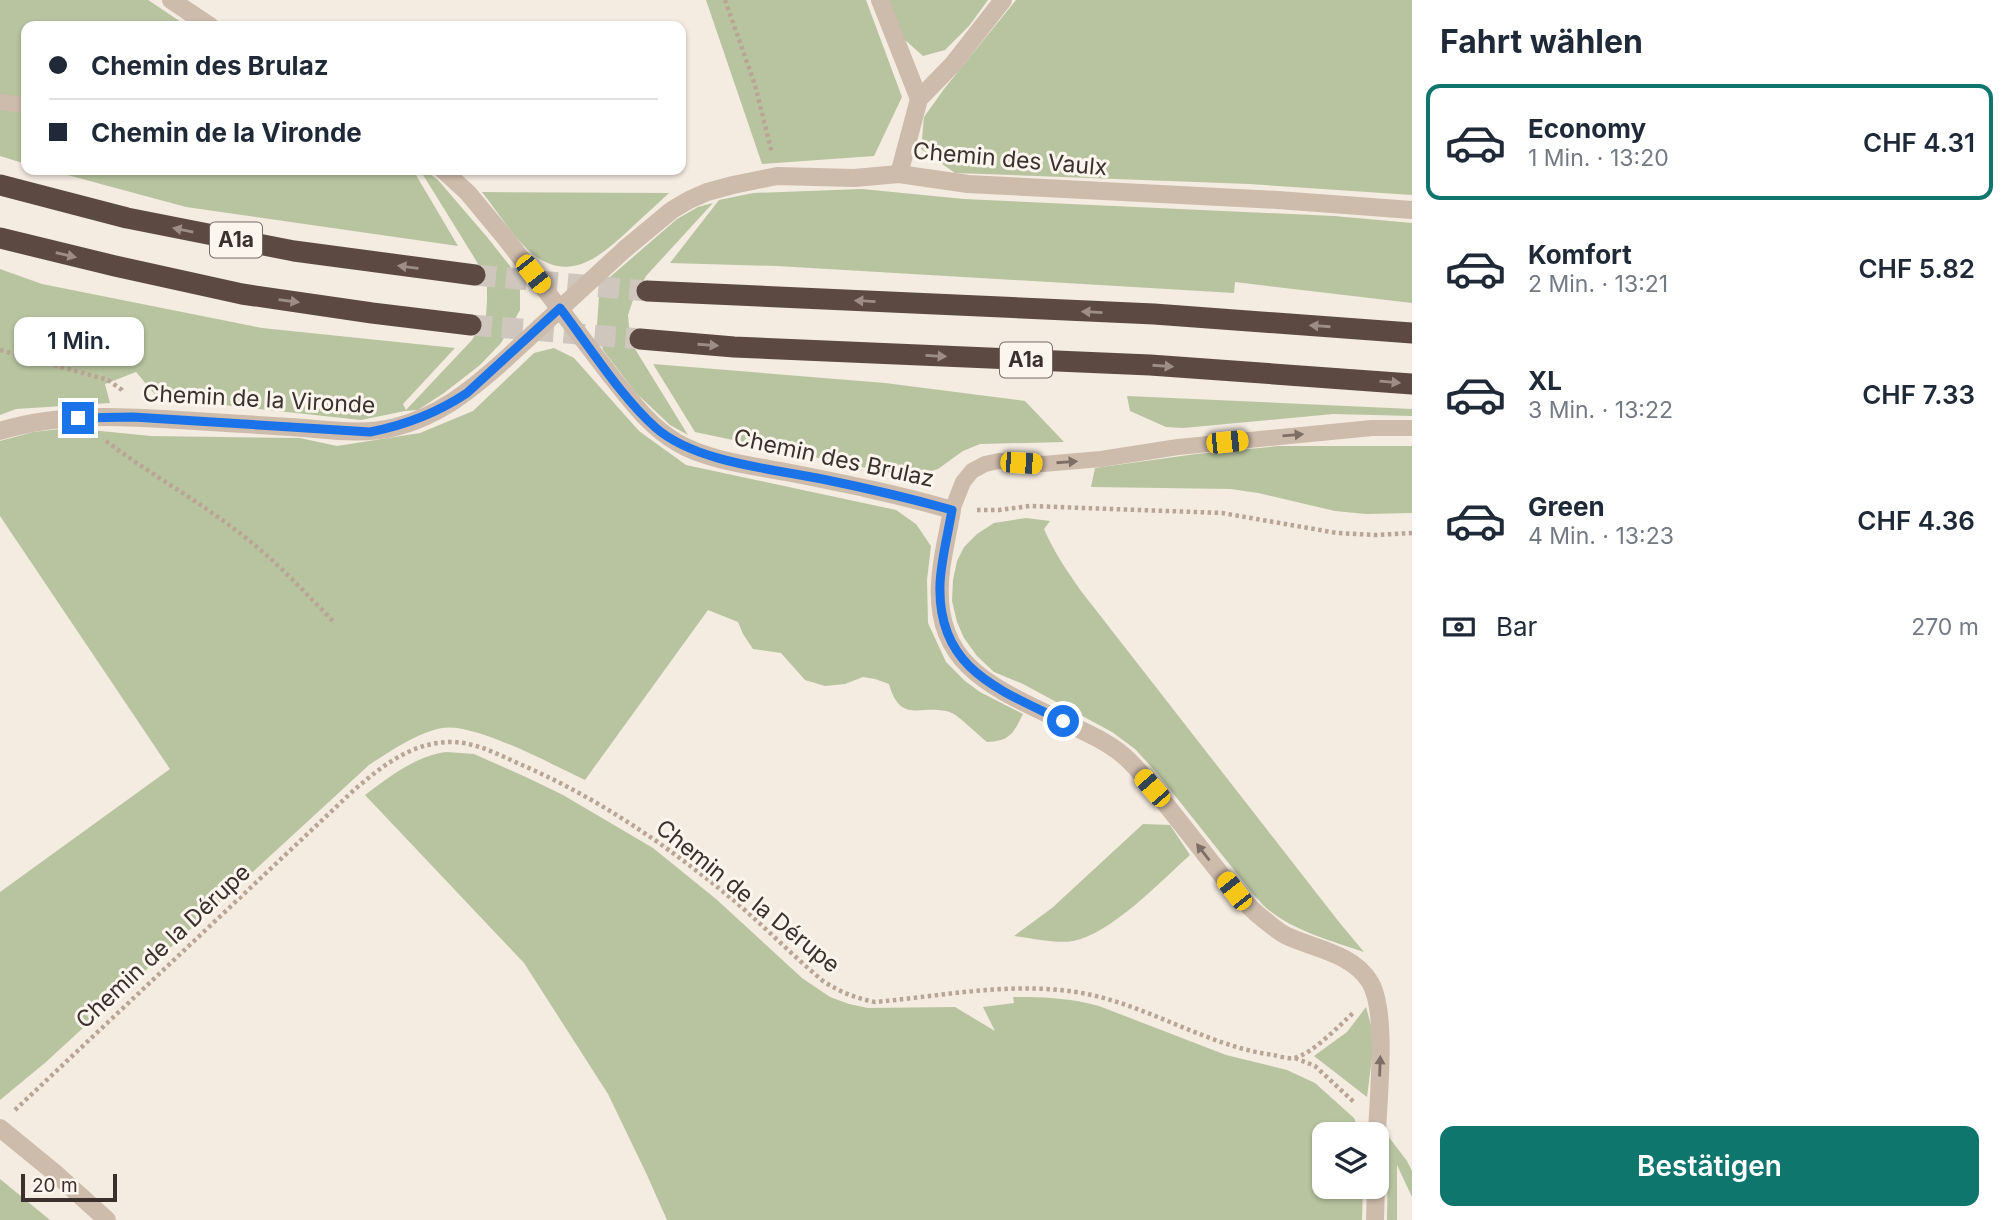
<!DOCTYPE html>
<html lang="de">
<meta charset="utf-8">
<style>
body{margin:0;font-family:Inter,sans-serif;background:#f6f6f7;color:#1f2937;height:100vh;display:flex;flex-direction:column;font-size:26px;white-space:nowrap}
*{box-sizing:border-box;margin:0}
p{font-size:23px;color:#747a83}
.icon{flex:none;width:38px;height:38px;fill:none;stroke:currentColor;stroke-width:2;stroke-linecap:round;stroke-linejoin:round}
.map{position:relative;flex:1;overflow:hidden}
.details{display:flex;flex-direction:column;background:#fff;width:595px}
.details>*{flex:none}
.hud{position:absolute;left:21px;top:21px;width:665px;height:154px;border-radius:14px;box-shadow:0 2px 5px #0004;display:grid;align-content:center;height:154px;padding:0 28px;background:#fff}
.buttons{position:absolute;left:1312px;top:1122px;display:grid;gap:14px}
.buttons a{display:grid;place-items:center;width:77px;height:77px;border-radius:14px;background:#fff;box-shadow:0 2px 5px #0004;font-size:35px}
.scale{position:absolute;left:21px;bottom:18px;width:96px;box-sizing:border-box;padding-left:7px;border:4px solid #3b302b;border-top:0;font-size:19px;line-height:24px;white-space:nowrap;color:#3b302b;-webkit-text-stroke:5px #fbf5ee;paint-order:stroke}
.end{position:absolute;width:32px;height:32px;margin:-16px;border:9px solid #1a73e8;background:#fff;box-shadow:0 0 0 4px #fff}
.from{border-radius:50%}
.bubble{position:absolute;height:49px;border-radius:14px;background:#fff;box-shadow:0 2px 5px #0004;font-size:23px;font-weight:600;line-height:49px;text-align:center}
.car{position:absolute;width:21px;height:42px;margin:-21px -10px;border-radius:9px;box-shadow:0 0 5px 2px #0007;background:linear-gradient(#f5c518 24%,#345 0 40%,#f5c518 0 76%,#345 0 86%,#f5c518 0)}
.hud b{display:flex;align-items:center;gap:24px;height:66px;font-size:26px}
.hud b+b{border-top:2px solid #e0e1e3}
.hud i{width:18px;height:18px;background:#1f2937}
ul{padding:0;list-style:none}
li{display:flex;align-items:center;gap:21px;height:116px;margin:0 14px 10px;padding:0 14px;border:4px solid transparent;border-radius:14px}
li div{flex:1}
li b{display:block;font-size:26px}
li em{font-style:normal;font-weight:600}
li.selected{border-color:#0f766e}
li>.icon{width:63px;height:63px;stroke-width:1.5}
h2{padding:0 28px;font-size:32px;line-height:84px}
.pay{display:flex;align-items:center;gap:18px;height:77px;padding:0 28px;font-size:26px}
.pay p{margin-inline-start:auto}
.button{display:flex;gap:14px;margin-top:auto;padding:14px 28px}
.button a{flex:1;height:80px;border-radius:14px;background:#0f766e;color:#fff;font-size:28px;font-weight:600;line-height:80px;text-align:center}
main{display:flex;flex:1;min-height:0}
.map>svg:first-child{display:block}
.green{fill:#b8c4a0}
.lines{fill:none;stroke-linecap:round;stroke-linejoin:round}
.motorway-tunnel{stroke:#cfc6bd;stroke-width:21;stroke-dasharray:21 10;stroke-linecap:butt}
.path{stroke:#b9a596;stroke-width:4.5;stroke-dasharray:3.5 3.5;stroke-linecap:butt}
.service{stroke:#cdbbac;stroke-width:16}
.minor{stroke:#cdbbac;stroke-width:18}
.motorway{stroke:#5c4a42;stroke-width:21}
.minor-bridge{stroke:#cdbbac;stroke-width:18}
.oneway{fill:#9c8e87}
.oneway2{fill:#7d6f65}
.route{stroke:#1a73e8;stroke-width:9}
.labels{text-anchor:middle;stroke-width:6;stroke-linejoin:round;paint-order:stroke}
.shield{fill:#fbf5ee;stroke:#756b66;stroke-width:2}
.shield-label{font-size:21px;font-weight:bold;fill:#3b302b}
.street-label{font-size:23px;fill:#3b302b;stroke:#fbf5ee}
</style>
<main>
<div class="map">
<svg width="1412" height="1220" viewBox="0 0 1412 1220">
<rect width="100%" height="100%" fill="#f4ebe1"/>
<!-- green -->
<g class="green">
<polygon points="0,0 148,0 187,26 26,26 26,164 0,156"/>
<polygon points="706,0 866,0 902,97 874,156 762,164"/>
<polygon points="889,0 988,0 969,26 945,50 923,56 904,39"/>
<polygon points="1016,0 1412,0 1412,195 1249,184 955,173 921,149 924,117 944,89"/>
<polygon points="49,170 413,170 458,246 186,207"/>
<polygon points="420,170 424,170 438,180 487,237 510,266 520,289 520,310 514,321 501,343 480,365 444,393 418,410 405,411 361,420 158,398 136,372 105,384 110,403 16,409 0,415 0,269 42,284 262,328 455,348 403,404 406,410 472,340 486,316 487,300 487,284 477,262"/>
<polygon points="862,189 964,199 1334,216 1412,223 1412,303 1235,282 1234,293 777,266 670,263 719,200 753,193"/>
<path d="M482,192L669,193C656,205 642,218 629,230C602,255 571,283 534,255C515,240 497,211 482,192Z"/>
<polygon points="713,203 646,276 634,297 628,315 629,327 635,349 688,435 670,425 636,393 603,350 597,325 599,297 610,277 677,219 698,207"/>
<path d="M554,348L574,358L639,431L686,465L896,510L916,524L931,546L927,580L928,623L946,662L965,681L980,692L1023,714C1013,734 1010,741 987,742C978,735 960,717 952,713C924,702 901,727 889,684L875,679L863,677L845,684L825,686L805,680L781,653L753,649L743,634L738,622L708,610L585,780C553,765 474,722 442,728C416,733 391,751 369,765L46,1062L0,1100V892L170,769L0,516V441L33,432L70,428L151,436L300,438L337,446L420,433L473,411L534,353Z"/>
<polygon points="653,364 885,383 1025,401 1064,442 980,444 963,451 938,469 909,477 695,432"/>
<polygon points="1127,396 1412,409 1412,416 1333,414 1183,428 1166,427 1130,411"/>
<polygon points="1279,446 1412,446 1412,513 1366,514 1335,511 1258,493 1231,489 1091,487 1095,468 1196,454"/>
<path d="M1026,518L1050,521L1044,529C1054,552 1067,571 1081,591L1339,922L1364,952C1332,941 1297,932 1270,911C1264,907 1259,900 1254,895L1157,773L1135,749L1112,732L1023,684L994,672L977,656L964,638L957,622L952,601L953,580L957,561L964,547L977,534L994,523Z"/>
<path d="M447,752L474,754L528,778L563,795L653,848L716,899L802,978L830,997L849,1004L868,1008L955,1007L995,1031L983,1007L1014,1003L1013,997C1043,997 1071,998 1099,1006L1226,1055L1287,1070L1315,1083L1354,1118L1361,1134H1325V1186L1363,1187L1362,1220H667L647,1175L608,1094L524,963L365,795C389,777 417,755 447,752Z"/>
<path d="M1143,824L1170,825L1190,855C1161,881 1111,934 1073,941C1059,944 1029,938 1014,936L1052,908Z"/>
<polygon points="1366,1007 1372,1029 1373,1050 1367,1097 1314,1056 1347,1032"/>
<polygon points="1388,1136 1407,1161 1412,1171 1412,1197 1397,1165 1397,1220 1387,1220"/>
<polygon points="0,1179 50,1220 0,1220"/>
</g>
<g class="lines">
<!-- motorway-tunnel -->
<g class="motorway-tunnel">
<polyline points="475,275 647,291"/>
<polyline points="471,325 640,339"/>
</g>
<!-- path -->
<g class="path">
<polyline points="725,0 755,85 772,153"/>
<polyline points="0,350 108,380 122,390 124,393"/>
<path d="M106,441C155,478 210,507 257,547C285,570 309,597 335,623"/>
<polyline points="977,510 999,510 1030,506 1222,513 1337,533 1376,535 1412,533"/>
<polyline points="1295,1058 1315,1066 1355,1103"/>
<path d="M15,1110L354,790C382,766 412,742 451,742C476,742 499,755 522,765C598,798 668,846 732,899C763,925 792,955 823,981C840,992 855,998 875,1002C944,996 1017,980 1087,994C1151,1007 1208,1046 1273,1055C1279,1056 1288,1059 1294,1058C1311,1055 1340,1025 1353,1013"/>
</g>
<!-- service -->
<g class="service">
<polyline points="0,102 26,105"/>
<polyline points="952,510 963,482 972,471 985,464 999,461 1043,464 1101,459 1178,447 1372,428 1412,428"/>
</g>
<!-- minor -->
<g class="minor">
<polyline points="171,0 210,26"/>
<polyline points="880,0 919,99"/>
<polyline points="443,170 468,193 507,240"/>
<polyline points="899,174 919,99 953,64 1003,0"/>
<polyline points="625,249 672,210 689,200 707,192 733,185 777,176 854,178 899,174 968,184 1278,200 1412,210"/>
<path d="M611,376C631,401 650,427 678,443C706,460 754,466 786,472C842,483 897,494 952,510C948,534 941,559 940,583C935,664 992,687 1054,717C1078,729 1104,739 1124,756C1137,767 1148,782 1159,796C1177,818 1194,840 1212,863C1227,882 1242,902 1262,918C1270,924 1278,932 1287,936C1315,949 1352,953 1370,982C1388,1012 1378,1097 1377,1134"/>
<path d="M0,431C57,413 119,416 179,420C216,422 253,425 290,427C325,429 361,436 396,427C438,416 467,393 499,365"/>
<polyline points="0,1128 55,1173 107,1220"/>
<polyline points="1375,1220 1376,1186"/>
</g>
<!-- motorway -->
<g class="motorway">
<polyline points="0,185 127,218 294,251 475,275"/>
<polyline points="0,238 115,266 242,294 372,313 471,325"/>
<polyline points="647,291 1154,314 1412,333"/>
<polyline points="640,339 734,347 1150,365 1412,384"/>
</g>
<!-- minor-bridge -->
<g class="minor-bridge">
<polyline points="507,240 611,376"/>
<polyline points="499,365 625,249"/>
</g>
</g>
<!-- one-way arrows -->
<defs><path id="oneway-solid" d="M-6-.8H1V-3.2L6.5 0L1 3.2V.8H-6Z" transform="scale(1.75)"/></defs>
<g class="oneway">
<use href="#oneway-solid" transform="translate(183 230) rotate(-168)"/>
<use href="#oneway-solid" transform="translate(66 255) rotate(13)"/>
<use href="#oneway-solid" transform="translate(408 267) rotate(-173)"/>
<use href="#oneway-solid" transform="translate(289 301) rotate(8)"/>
<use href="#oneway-solid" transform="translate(865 301) rotate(-177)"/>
<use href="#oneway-solid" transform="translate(1092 312) rotate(-177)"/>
<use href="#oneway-solid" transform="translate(1320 326) rotate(-176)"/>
<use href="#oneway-solid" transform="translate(708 345) rotate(4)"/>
<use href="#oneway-solid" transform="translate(936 356) rotate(3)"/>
<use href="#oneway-solid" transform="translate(1163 366) rotate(4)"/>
<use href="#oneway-solid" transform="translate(1390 382) rotate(5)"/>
</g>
<g class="oneway2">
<use href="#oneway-solid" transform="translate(1293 435) rotate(-5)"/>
<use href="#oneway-solid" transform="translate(1067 462) rotate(-4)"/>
<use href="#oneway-solid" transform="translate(1203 852) rotate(-128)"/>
<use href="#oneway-solid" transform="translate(1380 1066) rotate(-88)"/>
</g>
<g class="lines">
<!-- route -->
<path class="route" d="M78,418L133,417L370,432C406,425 437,413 467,393L560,308C589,346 621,397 656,428C695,462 772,469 822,479C866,488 909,498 952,510C948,534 941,560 940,584C937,669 998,689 1063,721"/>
</g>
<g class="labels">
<!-- shield labels -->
<g class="shield">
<rect x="210" y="222.5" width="52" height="35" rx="5"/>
<rect x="1000" y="342.5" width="52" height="35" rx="5"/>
</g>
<g class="shield-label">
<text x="236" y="247">A1a</text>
<text x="1026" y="367">A1a</text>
</g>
<!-- street labels -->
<g class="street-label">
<text transform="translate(1010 159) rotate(5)" y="8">Chemin des Vaulx</text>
<text transform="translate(259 399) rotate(3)" y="8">Chemin de la Vironde</text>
<text transform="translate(834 458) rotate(12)" y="8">Chemin des Brulaz</text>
<text transform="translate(748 896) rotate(39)" y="8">Chemin de la Dérupe</text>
<text transform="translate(163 946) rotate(-43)" y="8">Chemin de la Dérupe</text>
</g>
</g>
</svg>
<div class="buttons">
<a><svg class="icon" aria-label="layers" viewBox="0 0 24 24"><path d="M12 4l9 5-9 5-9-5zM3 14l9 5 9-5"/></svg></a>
</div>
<div class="scale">20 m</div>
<i class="end from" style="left:1063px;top:721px"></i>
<i class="end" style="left:78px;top:418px"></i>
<div class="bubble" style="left:14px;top:317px;width:130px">1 Min.</div>
<i class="car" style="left:533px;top:274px;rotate:142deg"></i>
<i class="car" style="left:1227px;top:442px;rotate:84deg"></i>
<i class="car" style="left:1021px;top:463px;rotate:93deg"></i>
<i class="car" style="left:1152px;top:788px;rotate:319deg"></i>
<i class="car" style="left:1234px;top:891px;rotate:322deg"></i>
<div class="hud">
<b><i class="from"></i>Chemin des Brulaz</b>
<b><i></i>Chemin de la Vironde</b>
</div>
</div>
<section class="details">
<h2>Fahrt wählen</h2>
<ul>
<li class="selected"><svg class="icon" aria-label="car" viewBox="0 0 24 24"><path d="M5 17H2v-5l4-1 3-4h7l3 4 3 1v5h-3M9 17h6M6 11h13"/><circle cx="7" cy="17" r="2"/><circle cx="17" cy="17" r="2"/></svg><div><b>Economy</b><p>1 Min. · 13:20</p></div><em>CHF 4.31</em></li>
<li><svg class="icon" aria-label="car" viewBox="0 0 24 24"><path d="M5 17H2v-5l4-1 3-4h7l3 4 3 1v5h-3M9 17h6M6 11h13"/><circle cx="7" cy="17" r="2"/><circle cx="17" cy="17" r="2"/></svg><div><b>Komfort</b><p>2 Min. · 13:21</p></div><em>CHF 5.82</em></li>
<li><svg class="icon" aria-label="car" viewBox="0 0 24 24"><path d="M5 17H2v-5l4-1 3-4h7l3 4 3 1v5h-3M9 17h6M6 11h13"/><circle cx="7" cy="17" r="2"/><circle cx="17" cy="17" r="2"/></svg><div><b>XL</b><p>3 Min. · 13:22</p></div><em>CHF 7.33</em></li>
<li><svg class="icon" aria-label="car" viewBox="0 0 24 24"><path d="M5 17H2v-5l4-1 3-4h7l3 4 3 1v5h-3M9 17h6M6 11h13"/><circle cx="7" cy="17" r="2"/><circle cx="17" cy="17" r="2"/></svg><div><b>Green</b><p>4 Min. · 13:23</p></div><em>CHF 4.36</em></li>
</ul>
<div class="pay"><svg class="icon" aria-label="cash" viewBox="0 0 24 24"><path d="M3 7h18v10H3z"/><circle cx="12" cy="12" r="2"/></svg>Bar<p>270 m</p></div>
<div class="button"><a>Bestätigen</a></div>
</section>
</main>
